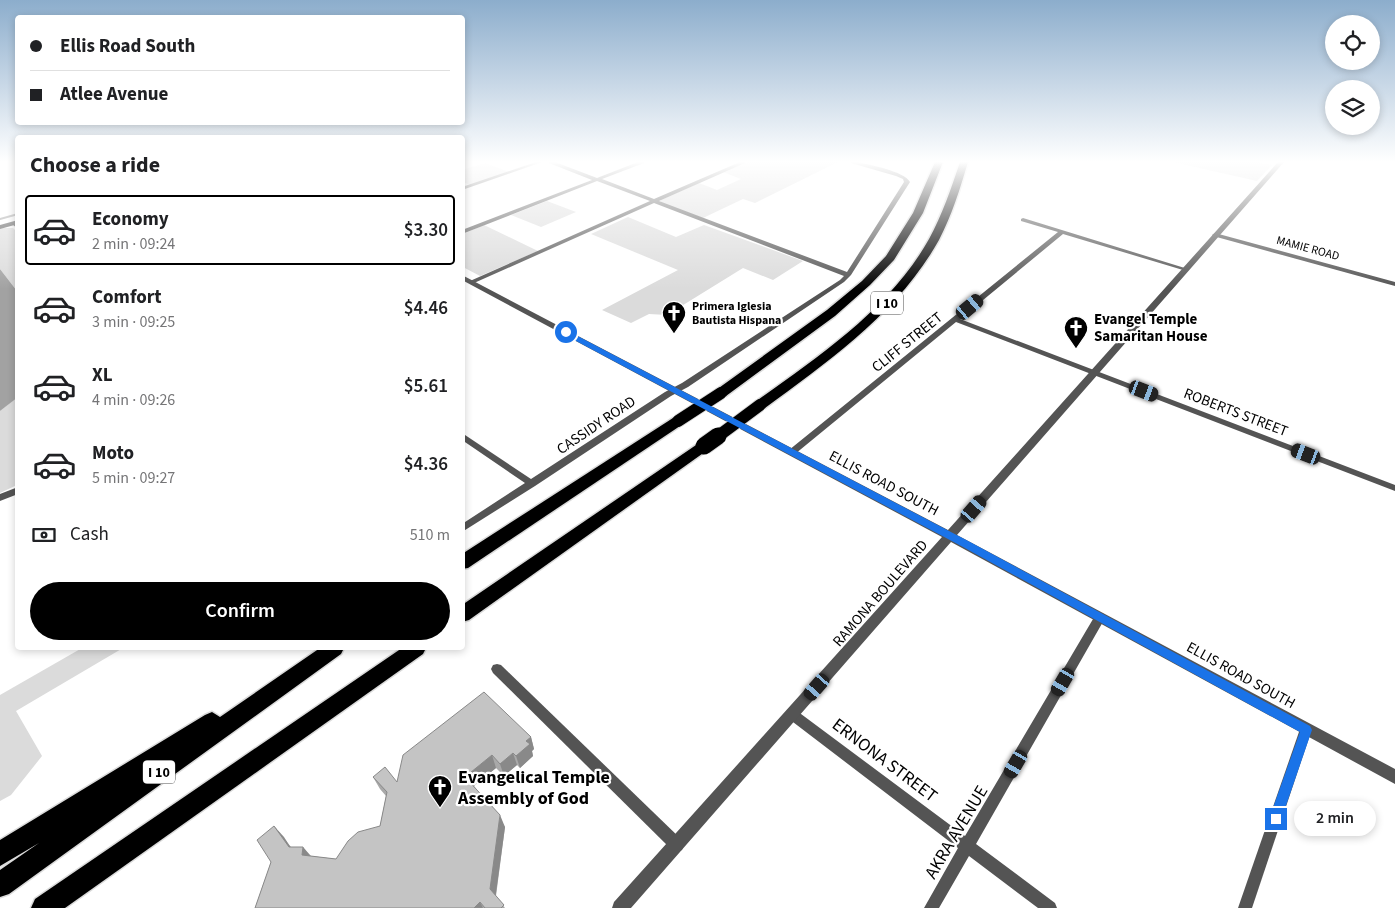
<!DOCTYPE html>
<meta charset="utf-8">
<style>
body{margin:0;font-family:"Source Sans 3",sans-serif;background:#f2f2f2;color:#202124;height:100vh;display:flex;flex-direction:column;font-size:19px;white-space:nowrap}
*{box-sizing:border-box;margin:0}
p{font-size:16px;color:#757577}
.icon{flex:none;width:28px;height:28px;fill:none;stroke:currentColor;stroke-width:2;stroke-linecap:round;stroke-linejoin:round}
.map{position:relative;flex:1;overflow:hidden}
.side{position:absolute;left:15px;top:135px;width:450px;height:515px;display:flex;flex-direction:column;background:#fff;border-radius:5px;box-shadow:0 2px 8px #0003}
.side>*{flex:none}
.banner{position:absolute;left:15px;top:15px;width:450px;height:110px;border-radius:5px;box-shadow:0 2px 8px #0003;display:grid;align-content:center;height:110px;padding:0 15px;background:#fff}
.fabs{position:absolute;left:1325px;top:15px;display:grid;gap:10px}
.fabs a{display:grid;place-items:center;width:55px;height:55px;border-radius:50%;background:#fff;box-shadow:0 2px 8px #0003;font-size:25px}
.end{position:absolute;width:22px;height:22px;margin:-11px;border:6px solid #1a73e8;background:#fff;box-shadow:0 0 0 2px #fff}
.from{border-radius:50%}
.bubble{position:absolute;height:35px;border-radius:18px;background:#fff;box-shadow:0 2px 8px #0003;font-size:16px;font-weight:600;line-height:35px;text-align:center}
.car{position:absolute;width:15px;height:30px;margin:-15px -8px;border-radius:6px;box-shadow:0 0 4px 1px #0007;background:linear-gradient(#222 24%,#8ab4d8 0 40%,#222 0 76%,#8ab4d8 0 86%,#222 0)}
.banner b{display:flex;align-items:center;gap:18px;height:48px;font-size:19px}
.banner b+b{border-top:1px solid #e0e0e0}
.banner i{width:12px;height:12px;background:#202124}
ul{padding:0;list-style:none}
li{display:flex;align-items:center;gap:15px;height:70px;margin:0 10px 8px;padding:0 5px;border:2px solid transparent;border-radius:5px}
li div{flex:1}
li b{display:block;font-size:19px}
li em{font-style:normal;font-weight:600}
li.active{border-color:#000}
li>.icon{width:45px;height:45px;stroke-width:1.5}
h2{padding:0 15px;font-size:22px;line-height:60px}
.pay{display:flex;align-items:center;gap:12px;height:55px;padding:0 15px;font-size:19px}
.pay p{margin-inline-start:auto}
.action{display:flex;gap:10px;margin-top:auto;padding:10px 15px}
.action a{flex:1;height:58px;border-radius:30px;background:#000;color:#fff;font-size:20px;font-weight:600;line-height:58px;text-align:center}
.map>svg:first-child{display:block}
.green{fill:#dbdbdb}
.water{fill:#a2a2a2}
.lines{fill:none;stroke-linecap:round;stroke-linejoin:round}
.stream{stroke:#a2a2a2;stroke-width:2}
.motorway-casing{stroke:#dbdbdb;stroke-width:3}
.minor{fill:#545454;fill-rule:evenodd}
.tertiary{fill:#545454;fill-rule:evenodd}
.motorway{fill:#000;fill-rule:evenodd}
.motorway-bridge-far1-casing{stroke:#dbdbdb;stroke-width:14;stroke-linecap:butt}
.motorway-bridge-casing{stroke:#dbdbdb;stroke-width:19;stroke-linecap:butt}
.motorway-bridge-far1{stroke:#000;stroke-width:12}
.motorway-bridge{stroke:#000;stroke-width:17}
.wall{fill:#a9a9a9}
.shaded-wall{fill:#898989}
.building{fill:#c4c4c4;stroke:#898989}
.route{fill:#1a73e8}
.labels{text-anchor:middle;stroke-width:4.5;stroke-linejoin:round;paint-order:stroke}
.far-street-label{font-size:12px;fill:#000;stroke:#fff}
.far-poi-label{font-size:12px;font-weight:bold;fill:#000;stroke:#fff;text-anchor:start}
.shield{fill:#fff;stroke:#4c4c4c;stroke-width:1}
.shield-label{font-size:14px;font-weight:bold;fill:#000}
.poi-label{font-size:15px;font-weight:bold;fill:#000;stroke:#fff;text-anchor:start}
.street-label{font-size:15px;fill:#000;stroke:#fff}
.near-street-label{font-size:18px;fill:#000;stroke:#fff}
.near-poi-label{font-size:18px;font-weight:bold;fill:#000;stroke:#fff;text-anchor:start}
</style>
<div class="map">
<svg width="1395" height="908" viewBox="0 0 1395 908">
<rect width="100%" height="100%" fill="#fff"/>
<!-- green -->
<g class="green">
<polygon points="748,162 838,162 755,203 743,199 703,218 660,203 661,200 699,183 717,190 741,179 723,172"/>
<polygon points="1173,162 1257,162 1272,165 1257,181"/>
<polygon points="485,163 509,172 470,185 463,182 462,170"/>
<polygon points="547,201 576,212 541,227 511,215"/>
<polygon points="628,217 676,237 704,225 803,261 773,280 743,268 667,315 649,314 631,323 602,310 678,270 591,234"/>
<polygon points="484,225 538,251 480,276 463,267 463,234"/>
<polygon points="0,228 13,228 17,232 17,291 0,269"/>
<polygon points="17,397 17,485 0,493 0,411"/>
<polygon points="82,648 123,648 16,711 42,756 11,795 0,801 0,695"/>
</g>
<!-- water -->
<polygon class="water" points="0,269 17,291 18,397 0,411"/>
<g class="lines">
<!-- stream -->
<polyline class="stream" points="0,219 18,214"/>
<!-- motorway casing -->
<g class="motorway-casing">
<g id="motorway">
<polygon points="935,162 943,162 923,213 894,260 870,285 835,316 726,396 716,396 714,393 716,390 827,310 862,281 886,256 913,213"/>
<path d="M960,162H968C960,189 952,215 939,240C899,312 829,361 765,408H755L753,405L755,402C818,357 890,309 929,239C942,215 951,189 960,162Z"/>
<polygon points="678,417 683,418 685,421 683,424 468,568 462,569 462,554 673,418"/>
<polygon points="704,441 709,443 711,446 709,449 469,620 462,622 462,605 699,443"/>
<polygon points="320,648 344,648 341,654 9,894 0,897 0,870 39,843 0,866 0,840 205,715 212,712 220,717"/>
<polygon points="402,648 426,648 423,654 65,908 31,908 35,899"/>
</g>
</g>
<!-- minor -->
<g class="minor">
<polygon points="536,162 542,162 462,190 462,187"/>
<path d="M549,162H555L597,178L638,162H644V163L602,179L654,199L740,162H745V163L659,201L847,272L904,182L903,179L896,176L851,163V162H857C870,165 904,171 910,182L851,275L844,282L688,387L671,396L535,486L462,532V524L525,483L462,440V433L531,479L665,392L682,383L840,280L844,276L654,203L474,283H470V281L650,201L597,181L462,234V230L592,180L549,163Z"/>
<polygon points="1023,218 1188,269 1183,270 1063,234 960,319 1395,485 1395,491 956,322 795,454 789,454 788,452 789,450 1058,232 1021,221 1021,219"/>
<polygon points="12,222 18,223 18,229 12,224"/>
<polygon points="1215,233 1395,282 1395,286 1213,236 1212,235"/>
<polygon points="18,487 18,494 0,501 0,494"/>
<polygon points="1100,613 1104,614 1105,617 1104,620 976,844 1055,903 1057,908 1038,908 969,856 939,908 924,908 958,848 789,719 787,715 789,711 793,709 797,711 965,836 1096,614"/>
<polygon points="497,664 501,665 682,840 684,845 682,850 677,852 672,850 493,673 491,669 493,665"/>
<polygon points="1306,723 1310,725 1312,729 1252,908 1238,908 1300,729 1302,725"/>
</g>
<!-- tertiary -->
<g class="tertiary">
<polygon points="1278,162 1284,162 957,535 1395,769 1395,784 951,542 631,908 612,908 614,902 942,537 462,280 462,275 948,530"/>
<polygon points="18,220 18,224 0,229 0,225"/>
</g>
<!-- motorway -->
<use href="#motorway" class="motorway"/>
<!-- motorway-bridge-far1 casing -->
<g class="motorway-bridge-far1-casing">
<g id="motorway-bridge-far1">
<polyline points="678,421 721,393"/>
<polyline points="717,437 760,405"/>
</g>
</g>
<!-- motorway-bridge casing -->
<g class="motorway-bridge-casing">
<polyline id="motorway-bridge" points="704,446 718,436"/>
</g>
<!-- motorway-bridge-far1 -->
<use href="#motorway-bridge-far1" class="motorway-bridge-far1"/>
<!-- motorway-bridge -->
<use href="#motorway-bridge" class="motorway-bridge"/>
</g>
<!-- wall -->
<polygon class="wall" points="531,737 534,749 532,751 533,756 520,768 517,765 504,776 496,768 474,786 505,827 496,896 505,908 255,908 271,862 274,826 291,847 303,847 311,856 336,859 380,826 386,796 380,789 373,777 397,782"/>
<!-- shaded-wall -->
<g class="shaded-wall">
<polygon points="531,737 534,749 532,751 533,756 520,768 516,756 526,741"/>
<polygon points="513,753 517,765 504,776 500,764"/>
<polygon points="492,755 496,768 470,789 465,777"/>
<polygon points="500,815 505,827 495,900 490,889"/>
<polygon points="274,826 284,837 298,859 289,847"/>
<polygon points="303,847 312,858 302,855"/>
<polygon points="480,902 483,908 474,908"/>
</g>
<!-- building -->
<polygon class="building" points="484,692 531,737 526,741 530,744 516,756 513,753 500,764 492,755 465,777 500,815 490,889 504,905 501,908 485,908 480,902 474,908 255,908 271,862 257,840 274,826 289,847 303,847 302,855 336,859 348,841 358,832 380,826 387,792 373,777 385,767 397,782 403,755"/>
<!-- sky -->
<linearGradient id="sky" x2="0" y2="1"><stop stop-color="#8cadcc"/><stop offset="0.56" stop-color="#fff"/><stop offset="1" stop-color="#fff" stop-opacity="0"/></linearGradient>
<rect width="1395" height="289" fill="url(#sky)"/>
<!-- route -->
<polygon class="route" points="563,331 568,331 970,542 1310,726 1312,730 1280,823 1276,825 1271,823 1269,819 1300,732 963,547 563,334"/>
<!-- icons -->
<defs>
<g id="church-pin" transform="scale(1.25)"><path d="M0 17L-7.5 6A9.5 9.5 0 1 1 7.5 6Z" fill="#000" stroke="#fff"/><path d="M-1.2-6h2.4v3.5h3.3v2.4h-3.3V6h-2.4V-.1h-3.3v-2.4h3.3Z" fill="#fff"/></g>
</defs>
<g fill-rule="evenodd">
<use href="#church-pin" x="674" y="313"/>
<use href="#church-pin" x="1076" y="328"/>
<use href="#church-pin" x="440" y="787"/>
</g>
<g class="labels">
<!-- far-street labels -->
<g class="far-street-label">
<text transform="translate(1308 248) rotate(15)" y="4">MAMIE ROAD</text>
</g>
<!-- far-poi labels -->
<g class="far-poi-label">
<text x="692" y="310">Primera Iglesia<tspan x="692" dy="14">Bautista Hispana</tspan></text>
</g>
<!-- shield labels -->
<g class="shield">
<rect x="871" y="291.5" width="32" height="23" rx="4"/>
<rect x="143" y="760.5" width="32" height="23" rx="4"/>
</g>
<g class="shield-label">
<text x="887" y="308">I 10</text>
<text x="159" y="777">I 10</text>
</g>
<!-- poi labels -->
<g class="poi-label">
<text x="1094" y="324">Evangel Temple<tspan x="1094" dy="17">Samaritan House</tspan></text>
</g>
<!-- street labels -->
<g class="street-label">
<text transform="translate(907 342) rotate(-39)" y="5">CLIFF STREET</text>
<text transform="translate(1236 412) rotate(21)" y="5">ROBERTS STREET</text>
<text transform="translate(596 425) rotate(-34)" y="5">CASSIDY ROAD</text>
<text transform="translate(884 483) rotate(28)" y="5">ELLIS ROAD SOUTH</text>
<text transform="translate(880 593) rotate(-49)" y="5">RAMONA BOULEVARD</text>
<text transform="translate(1241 675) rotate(29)" y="5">ELLIS ROAD SOUTH</text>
</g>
<!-- near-street labels -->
<g class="near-street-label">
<text transform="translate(885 760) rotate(37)" y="6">ERNONA STREET</text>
<text transform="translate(956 832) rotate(-59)" y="6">AKRA AVENUE</text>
</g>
<!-- near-poi labels -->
<g class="near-poi-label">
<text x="458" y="783">Evangelical Temple<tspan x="458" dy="21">Assembly of God</tspan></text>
</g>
</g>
</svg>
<div class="fabs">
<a><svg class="icon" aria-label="locate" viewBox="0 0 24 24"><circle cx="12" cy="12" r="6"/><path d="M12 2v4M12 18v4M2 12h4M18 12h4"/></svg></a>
<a><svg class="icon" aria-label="layers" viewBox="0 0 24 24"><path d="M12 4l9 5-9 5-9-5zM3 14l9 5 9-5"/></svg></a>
</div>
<i class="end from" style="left:566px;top:332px"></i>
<i class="end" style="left:1276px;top:819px"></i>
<div class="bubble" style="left:1294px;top:801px;width:82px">2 min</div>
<i class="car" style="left:970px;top:307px;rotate:50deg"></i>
<i class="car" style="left:1144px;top:391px;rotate:111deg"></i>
<i class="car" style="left:1306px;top:454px;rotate:291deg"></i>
<i class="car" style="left:974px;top:509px;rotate:41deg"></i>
<i class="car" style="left:1063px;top:682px;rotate:210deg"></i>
<i class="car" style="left:817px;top:687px;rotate:221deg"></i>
<i class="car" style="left:1016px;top:764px;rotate:210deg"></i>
<div class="banner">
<b><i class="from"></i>Ellis Road South</b>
<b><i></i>Atlee Avenue</b>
</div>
<section class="side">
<h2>Choose a ride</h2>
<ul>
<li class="active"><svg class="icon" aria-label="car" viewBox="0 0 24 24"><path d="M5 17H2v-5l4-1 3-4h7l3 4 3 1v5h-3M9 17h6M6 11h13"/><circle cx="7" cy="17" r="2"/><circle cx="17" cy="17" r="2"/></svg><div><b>Economy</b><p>2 min · 09:24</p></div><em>$3.30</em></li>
<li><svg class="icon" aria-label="car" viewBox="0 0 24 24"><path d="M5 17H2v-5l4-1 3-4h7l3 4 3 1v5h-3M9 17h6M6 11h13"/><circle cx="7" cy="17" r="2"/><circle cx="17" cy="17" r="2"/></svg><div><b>Comfort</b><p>3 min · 09:25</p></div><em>$4.46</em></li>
<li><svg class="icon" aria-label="car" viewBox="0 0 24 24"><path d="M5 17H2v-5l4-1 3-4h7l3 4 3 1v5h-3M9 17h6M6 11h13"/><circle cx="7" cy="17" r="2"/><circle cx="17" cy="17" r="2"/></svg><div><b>XL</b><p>4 min · 09:26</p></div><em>$5.61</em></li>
<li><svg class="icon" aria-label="car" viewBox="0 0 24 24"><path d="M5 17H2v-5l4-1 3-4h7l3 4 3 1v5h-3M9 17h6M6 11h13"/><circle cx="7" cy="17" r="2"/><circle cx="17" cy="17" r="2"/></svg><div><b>Moto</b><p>5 min · 09:27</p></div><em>$4.36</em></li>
</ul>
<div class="pay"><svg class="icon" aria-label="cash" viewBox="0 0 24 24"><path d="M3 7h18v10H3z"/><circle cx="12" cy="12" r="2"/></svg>Cash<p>510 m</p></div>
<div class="action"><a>Confirm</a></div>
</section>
</div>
